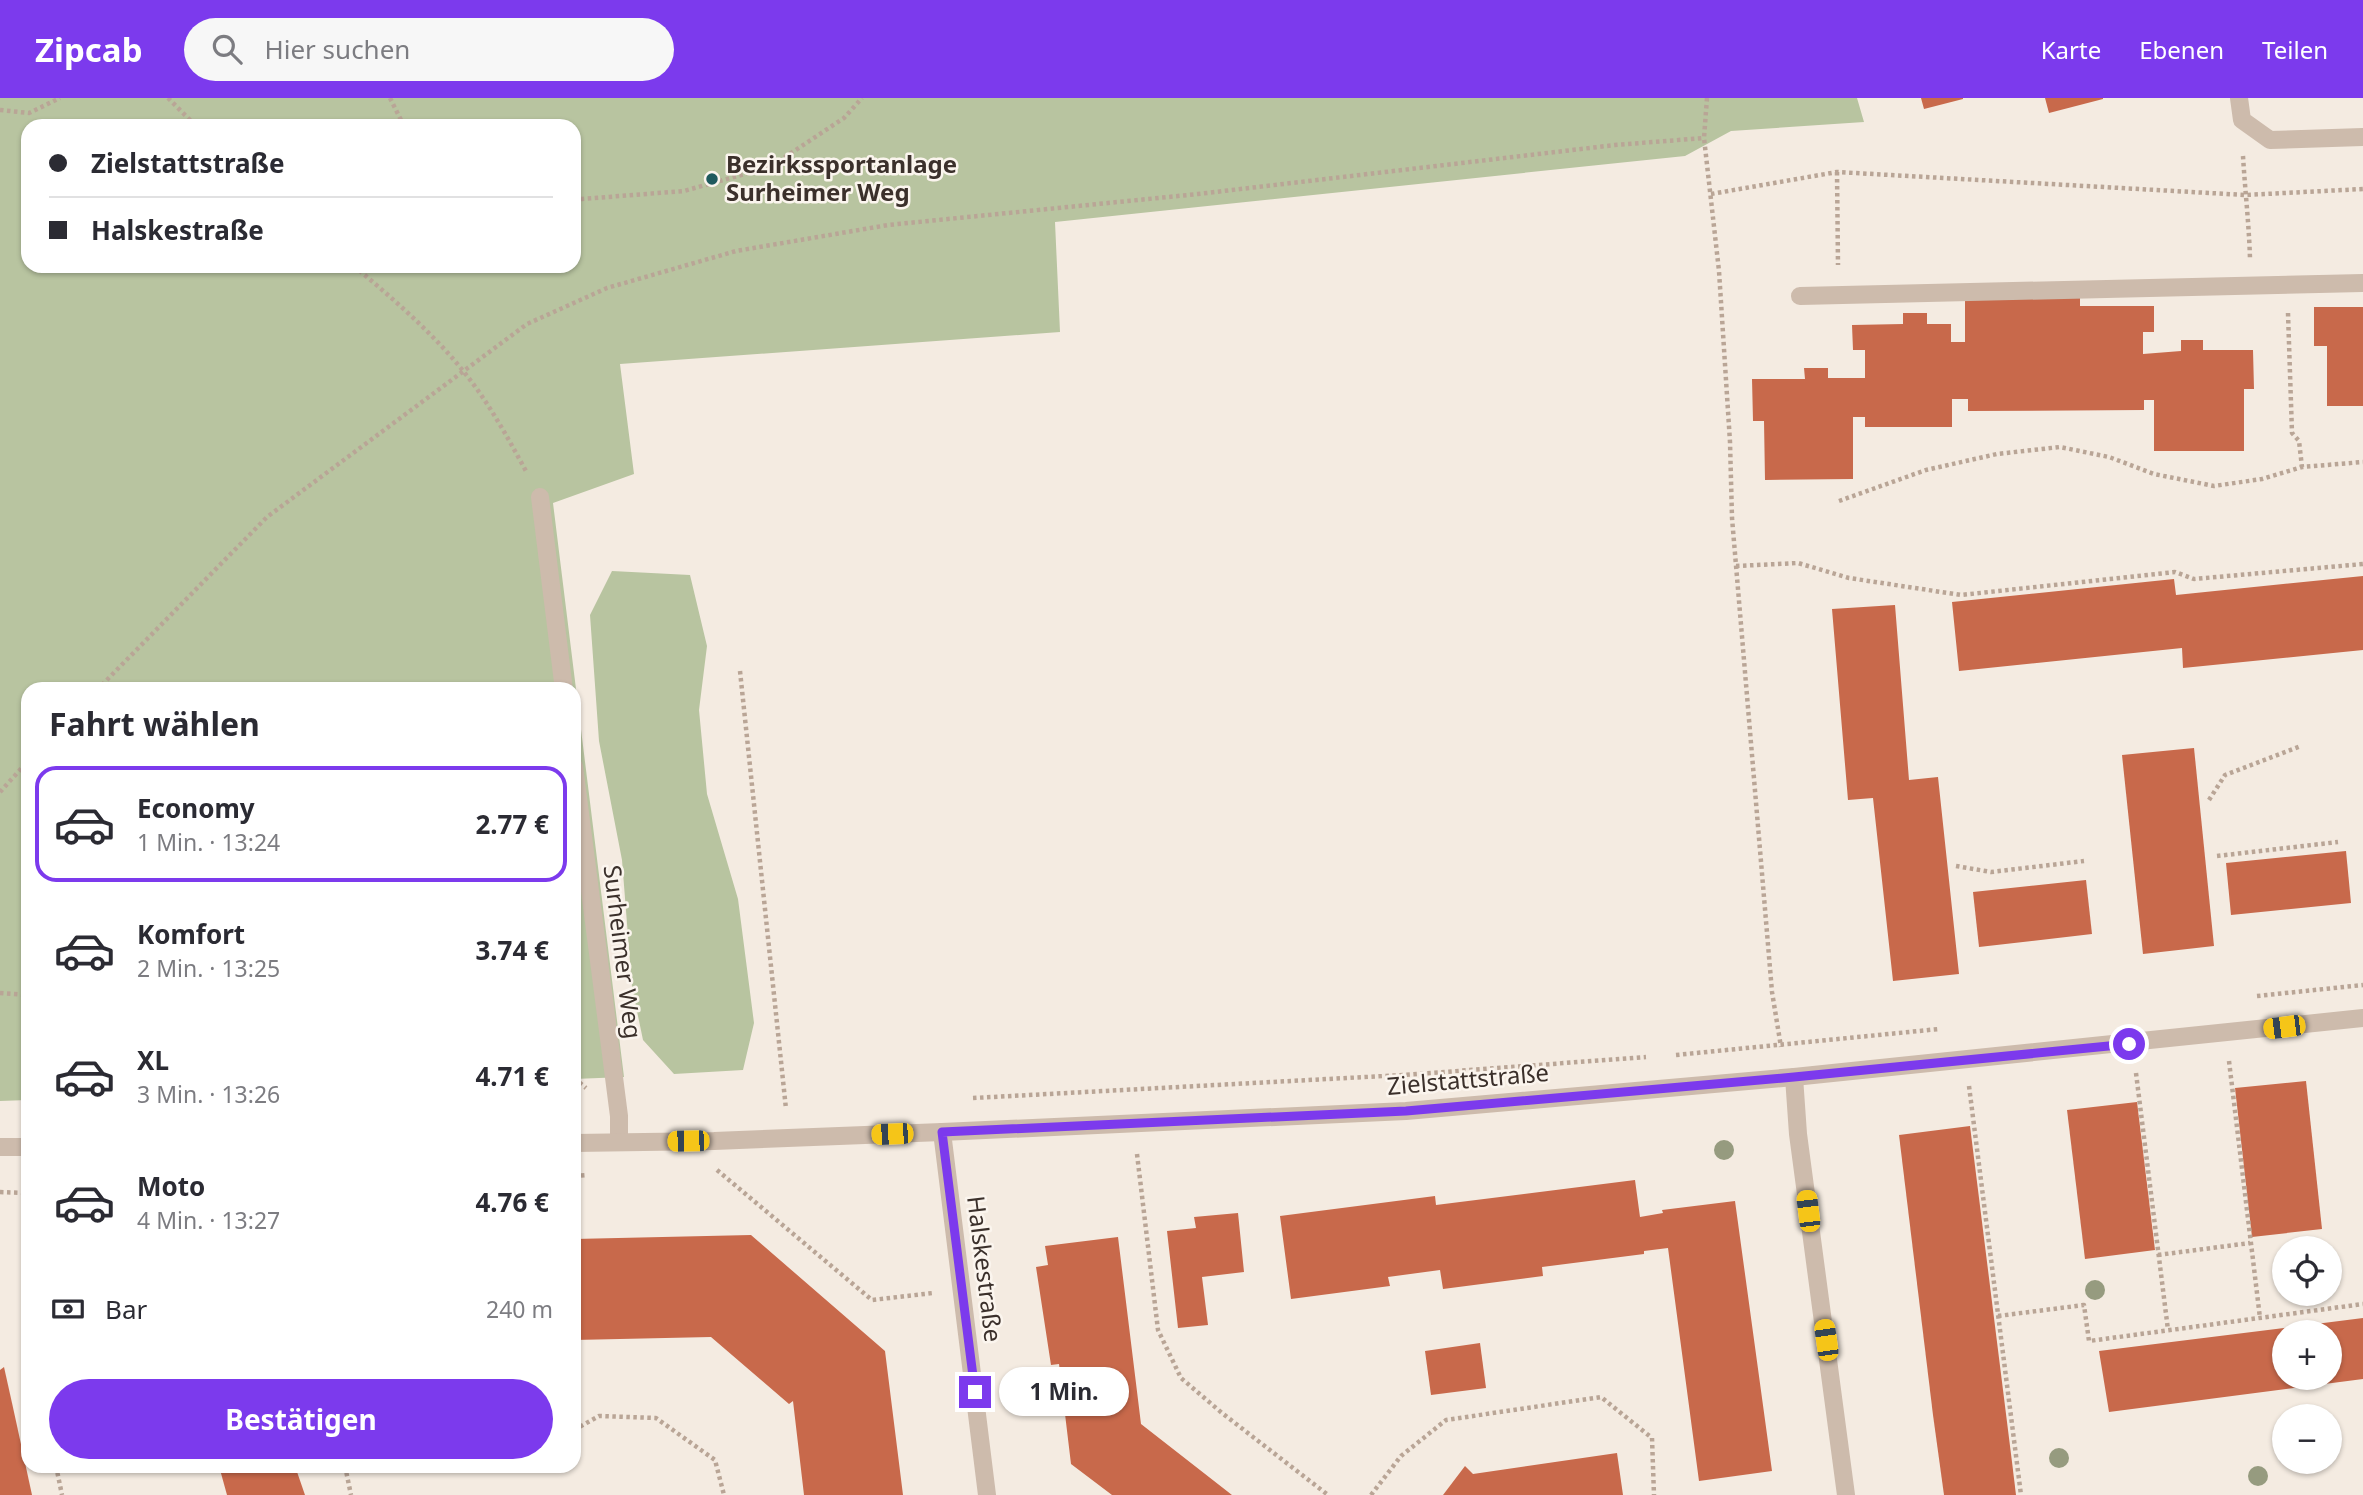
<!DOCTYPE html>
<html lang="de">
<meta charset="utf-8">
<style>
body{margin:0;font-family:"Noto Sans",sans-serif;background:#f7f7f7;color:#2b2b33;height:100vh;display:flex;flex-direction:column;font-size:26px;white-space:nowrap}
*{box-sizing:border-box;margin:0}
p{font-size:23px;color:#7c7c81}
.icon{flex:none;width:38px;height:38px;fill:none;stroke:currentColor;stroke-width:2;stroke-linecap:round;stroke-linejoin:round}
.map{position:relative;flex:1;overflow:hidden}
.panel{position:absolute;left:21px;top:584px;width:560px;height:791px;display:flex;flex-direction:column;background:#fff;border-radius:21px;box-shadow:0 2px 5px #0004}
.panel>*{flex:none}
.hud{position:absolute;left:21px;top:21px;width:560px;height:154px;border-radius:21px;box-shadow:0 2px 5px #0004;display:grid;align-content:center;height:154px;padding:0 28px;background:#fff}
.controls{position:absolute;left:2272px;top:1138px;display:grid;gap:14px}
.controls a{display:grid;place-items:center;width:70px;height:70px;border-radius:50%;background:#fff;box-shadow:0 2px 5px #0004;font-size:35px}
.end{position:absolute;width:32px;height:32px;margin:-16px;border:9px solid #7c3aed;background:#fff;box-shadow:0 0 0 4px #fff}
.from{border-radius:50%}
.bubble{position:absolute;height:49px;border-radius:24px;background:#fff;box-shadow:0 2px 5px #0004;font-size:23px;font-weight:700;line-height:49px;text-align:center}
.car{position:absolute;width:21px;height:42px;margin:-21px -10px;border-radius:9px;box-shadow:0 0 5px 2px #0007;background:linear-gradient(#f5c518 24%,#345 0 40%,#f5c518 0 76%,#345 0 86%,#f5c518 0)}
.hud b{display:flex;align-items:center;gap:24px;height:66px;font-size:26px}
.hud b+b{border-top:2px solid #e1e1e2}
.hud i{width:18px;height:18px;background:#2b2b33}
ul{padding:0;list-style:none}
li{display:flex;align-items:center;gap:21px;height:116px;margin:0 14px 10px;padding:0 14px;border:4px solid transparent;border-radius:21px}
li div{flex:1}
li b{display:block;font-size:26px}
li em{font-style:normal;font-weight:700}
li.on{border-color:#7c3aed}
li>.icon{width:63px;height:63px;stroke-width:1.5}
h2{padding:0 28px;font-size:32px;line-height:84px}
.pay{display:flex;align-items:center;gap:18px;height:77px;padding:0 28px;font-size:26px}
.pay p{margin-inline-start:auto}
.button{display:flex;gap:14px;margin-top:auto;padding:14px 28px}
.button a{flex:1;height:80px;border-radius:42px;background:#7c3aed;color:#fff;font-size:28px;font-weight:700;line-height:80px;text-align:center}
header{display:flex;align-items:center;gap:42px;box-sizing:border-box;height:98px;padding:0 35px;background:#7c3aed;color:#fff}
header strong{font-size:33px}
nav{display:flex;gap:38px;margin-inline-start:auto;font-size:24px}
.search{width:490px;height:63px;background:#f7f7f7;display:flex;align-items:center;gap:18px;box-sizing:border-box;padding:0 24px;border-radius:38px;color:#7c7c81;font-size:26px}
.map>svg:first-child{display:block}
.green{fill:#b8c4a0;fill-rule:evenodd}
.building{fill:#c8694b;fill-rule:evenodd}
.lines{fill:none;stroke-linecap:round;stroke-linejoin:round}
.path{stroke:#b9a596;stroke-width:4.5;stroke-dasharray:3.5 3.5;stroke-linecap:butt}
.lane{stroke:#cdbbac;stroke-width:18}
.street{stroke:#cdbbac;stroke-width:18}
.tree{fill:#969b7f}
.route{stroke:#7c3aed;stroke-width:9}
.poi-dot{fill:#1f5a5e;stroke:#fbf5ee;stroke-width:2.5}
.labels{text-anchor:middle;stroke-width:5;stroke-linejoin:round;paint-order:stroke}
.poi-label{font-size:24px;font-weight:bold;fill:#3b302b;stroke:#fbf5ee;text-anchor:start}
.street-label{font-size:24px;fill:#3b302b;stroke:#fbf5ee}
</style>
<header>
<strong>Zipcab</strong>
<div class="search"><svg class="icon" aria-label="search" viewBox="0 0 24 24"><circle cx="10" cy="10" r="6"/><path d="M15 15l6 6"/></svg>Hier suchen</div>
<nav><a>Karte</a><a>Ebenen</a><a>Teilen</a></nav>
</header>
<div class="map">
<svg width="2363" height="1397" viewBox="0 0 2363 1397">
<rect width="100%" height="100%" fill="#f4ebe1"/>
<!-- green -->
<g class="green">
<path d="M0,0H1857L1864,24L1731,33L1685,58L1055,124L1060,234L620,266L634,376L553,405L624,979L574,981V592H28V1002L0,1003ZM28,28H574V168H28Z"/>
<polygon points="612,473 690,477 707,548 699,612 707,696 738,801 754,925 743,972 674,976 643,942 632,889 622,762 599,643 590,517"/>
</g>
<!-- building -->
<g class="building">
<polygon points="1921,0 1963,0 1963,1 1924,11"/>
<polygon points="2045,0 2103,0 2103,1 2049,15"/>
<polygon points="2080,199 2080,208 2154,208 2154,234 2143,234 2143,256 2181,253 2181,242 2203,242 2203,252 2253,252 2254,291 2244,291 2244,353 2154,353 2154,302 2144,302 2144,312 1968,313 1968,301 1952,301 1952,329 1865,329 1865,319 1853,319 1853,381 1765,382 1764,323 1753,323 1752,281 1805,281 1804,270 1828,270 1828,280 1865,280 1865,252 1853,252 1852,227 1903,226 1903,215 1927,215 1927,226 1951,226 1951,244 1965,244 1965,200"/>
<polygon points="2314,209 2363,209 2363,308 2327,308 2327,248 2314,248"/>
<polygon points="2363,478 2363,552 2183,570 2182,550 1959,573 1952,504 2174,481 2176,497"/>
<polygon points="1895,507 1909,682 1938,679 1959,876 1893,883 1873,700 1848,702 1832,511"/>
<polygon points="2194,650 2214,848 2143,856 2122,657"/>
<polygon points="2346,753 2351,805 2231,817 2226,765"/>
<polygon points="2086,782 2092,836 1979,849 1973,794"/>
<polygon points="2306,983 2322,1131 2252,1139 2235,990"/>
<polygon points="2137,1004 2155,1152 2085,1161 2067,1012"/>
<polygon points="1970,1028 2012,1364 2016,1397 1944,1397 1933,1317 1899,1037"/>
<polygon points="1635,1082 1640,1119 1663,1115 1662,1112 1735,1103 1772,1373 1699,1383 1668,1150 1644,1153 1644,1156 1542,1169 1543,1178 1443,1191 1440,1172 1388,1179 1390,1188 1291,1201 1280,1118 1435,1098 1436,1107"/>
<polygon points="1238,1115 1244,1174 1202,1179 1208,1227 1178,1230 1167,1133 1196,1130 1194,1119"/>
<polygon points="751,1137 885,1253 903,1397 804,1397 793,1303 789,1306 711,1239 574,1242 574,1141"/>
<polygon points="1118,1139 1141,1326 1232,1397 1112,1397 1071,1366 1059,1266 1051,1267 1036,1169 1048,1167 1045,1148"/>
<path d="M2363,1220V1281L2109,1314L2099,1253ZM2284,1234H2329V1279H2284Z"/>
<polygon points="1480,1245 1486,1290 1431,1297 1425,1253"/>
<polygon points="4,1269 14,1314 32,1397 0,1397 0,1272"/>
<polygon points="1617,1355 1623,1397 1443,1397 1465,1368 1473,1376"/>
<polygon points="219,1368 295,1368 305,1397 227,1397"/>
</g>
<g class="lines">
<!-- path -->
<g class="path">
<polyline points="168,0 196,28"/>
<polyline points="390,0 404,28"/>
<polyline points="1707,0 1704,40 1719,173 1730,344 1732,420 1772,894 1781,949"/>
<polyline points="0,12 29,15 60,0"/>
<path d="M2243,58C2245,92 2249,126 2250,161"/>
<polyline points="1837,74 1838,167"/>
<polyline points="1711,96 1837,74 2245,97 2363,91"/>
<polyline points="574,99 582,101 684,93 770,69 844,20 862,0"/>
<path d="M354,168C392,200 432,234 464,274C489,305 508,340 527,375"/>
<polyline points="2288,215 2292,335 2299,343 2302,369"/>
<polyline points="1839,403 1926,372 1997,356 2060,349 2109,359 2154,376 2214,388 2262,381 2302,369 2363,364"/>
<polyline points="1736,468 1798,465 1849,480 1961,497 2175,474 2194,481 2363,466"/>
<polyline points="740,573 786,1011"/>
<polyline points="97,592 267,419 527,226 607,190 736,153 888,127 1198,96 1615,47 1704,40"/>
<polyline points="0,694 28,663"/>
<polyline points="2209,702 2225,677 2301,648"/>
<polyline points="2217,758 2338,744"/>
<polyline points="1956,768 1991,774 2084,763"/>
<polyline points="0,895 28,897"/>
<polyline points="2257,898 2363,887"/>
<polyline points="1676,957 1939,931"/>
<polyline points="2229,963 2260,1220"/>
<polyline points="2136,975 2168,1232"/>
<polyline points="574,980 586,990"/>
<polyline points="1969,988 2021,1397"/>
<polyline points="973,1000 1403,977 1646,959"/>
<polyline points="1137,1056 1158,1232 1181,1280 1222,1315 1328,1397"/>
<polyline points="717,1072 872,1202 933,1195"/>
<polyline points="25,1078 28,1106"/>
<polyline points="574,1078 587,1077"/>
<polyline points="0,1094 27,1095"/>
<polyline points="2158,1157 2250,1145"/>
<polyline points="1998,1218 2084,1207 2089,1243 2363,1206"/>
<polyline points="574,1332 599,1318 656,1320 715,1362 724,1397"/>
<polyline points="56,1368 62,1397"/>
<polyline points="345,1368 351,1397"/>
<polyline points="1371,1397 1401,1358 1446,1322 1601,1299 1652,1340 1654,1397"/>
</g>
<!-- lane -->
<g class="lane">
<polyline points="1800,198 2363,185"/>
<polyline points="540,399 564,592"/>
<polyline points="574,669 619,1018 619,1044"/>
</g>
<!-- street -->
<g class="street">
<polyline points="2239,0 2242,22 2270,42 2363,39"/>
<polyline points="1794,979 1798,1036 1846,1397"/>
<polyline points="942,1034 987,1397"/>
<polyline points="574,1045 714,1043 942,1034 1406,1013 1794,979 2363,920"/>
<polyline points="0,1049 28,1049"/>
</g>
</g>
<!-- trees -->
<g class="tree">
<circle cx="1724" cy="1052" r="10"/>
<circle cx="2095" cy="1192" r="10"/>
<circle cx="2059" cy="1360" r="10"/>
<circle cx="2258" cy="1378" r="10"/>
</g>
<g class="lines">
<!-- route -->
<polyline class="route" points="975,1294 942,1034 1406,1013 1794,979 2129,946"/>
</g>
<!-- markers -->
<circle class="poi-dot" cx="712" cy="81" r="7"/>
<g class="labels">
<!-- poi labels -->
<g class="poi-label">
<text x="726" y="75">Bezirkssportanlage<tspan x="726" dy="28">Surheimer Weg</tspan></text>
</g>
<!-- street labels -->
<g class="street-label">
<text transform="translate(622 854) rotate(83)" y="8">Surheimer Weg</text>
<text transform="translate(1468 982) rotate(-5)" y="8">Zielstattstraße</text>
<text transform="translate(984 1171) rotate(83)" y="8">Halskestraße</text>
</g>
</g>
</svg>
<div class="controls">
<a><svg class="icon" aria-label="locate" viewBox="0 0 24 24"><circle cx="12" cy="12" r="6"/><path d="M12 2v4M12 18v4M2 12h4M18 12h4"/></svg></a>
<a>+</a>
<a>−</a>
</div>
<i class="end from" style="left:2129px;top:946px"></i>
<i class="end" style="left:975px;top:1294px"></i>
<div class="bubble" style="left:999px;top:1269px;width:130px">1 Min.</div>
<i class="car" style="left:2284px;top:929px;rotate:263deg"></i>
<i class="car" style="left:892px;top:1036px;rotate:268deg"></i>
<i class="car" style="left:688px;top:1043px;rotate:269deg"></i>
<i class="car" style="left:1808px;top:1113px;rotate:353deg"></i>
<i class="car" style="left:1826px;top:1242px;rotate:352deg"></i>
<div class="hud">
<b><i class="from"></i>Zielstattstraße</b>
<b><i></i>Halskestraße</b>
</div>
<section class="panel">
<h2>Fahrt wählen</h2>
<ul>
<li class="on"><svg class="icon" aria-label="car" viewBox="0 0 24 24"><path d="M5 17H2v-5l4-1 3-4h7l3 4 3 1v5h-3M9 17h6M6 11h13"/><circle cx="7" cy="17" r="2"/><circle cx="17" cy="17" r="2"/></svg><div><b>Economy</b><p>1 Min. · 13:24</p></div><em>2.77 €</em></li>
<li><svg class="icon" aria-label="car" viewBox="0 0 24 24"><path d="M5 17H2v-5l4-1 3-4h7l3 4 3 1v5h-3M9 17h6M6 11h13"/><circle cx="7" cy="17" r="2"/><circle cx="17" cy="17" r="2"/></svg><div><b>Komfort</b><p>2 Min. · 13:25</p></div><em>3.74 €</em></li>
<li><svg class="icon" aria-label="car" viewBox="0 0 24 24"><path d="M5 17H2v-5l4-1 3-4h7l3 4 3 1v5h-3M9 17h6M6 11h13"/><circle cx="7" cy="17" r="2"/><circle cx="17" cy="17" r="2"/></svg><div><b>XL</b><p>3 Min. · 13:26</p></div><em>4.71 €</em></li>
<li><svg class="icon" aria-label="car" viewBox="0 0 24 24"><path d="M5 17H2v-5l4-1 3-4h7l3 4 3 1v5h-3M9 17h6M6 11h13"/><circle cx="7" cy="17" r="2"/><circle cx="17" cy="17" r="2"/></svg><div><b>Moto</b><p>4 Min. · 13:27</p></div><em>4.76 €</em></li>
</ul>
<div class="pay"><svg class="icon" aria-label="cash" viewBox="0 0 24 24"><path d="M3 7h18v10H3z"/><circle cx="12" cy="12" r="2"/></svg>Bar<p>240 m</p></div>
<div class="button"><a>Bestätigen</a></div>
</section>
</div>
